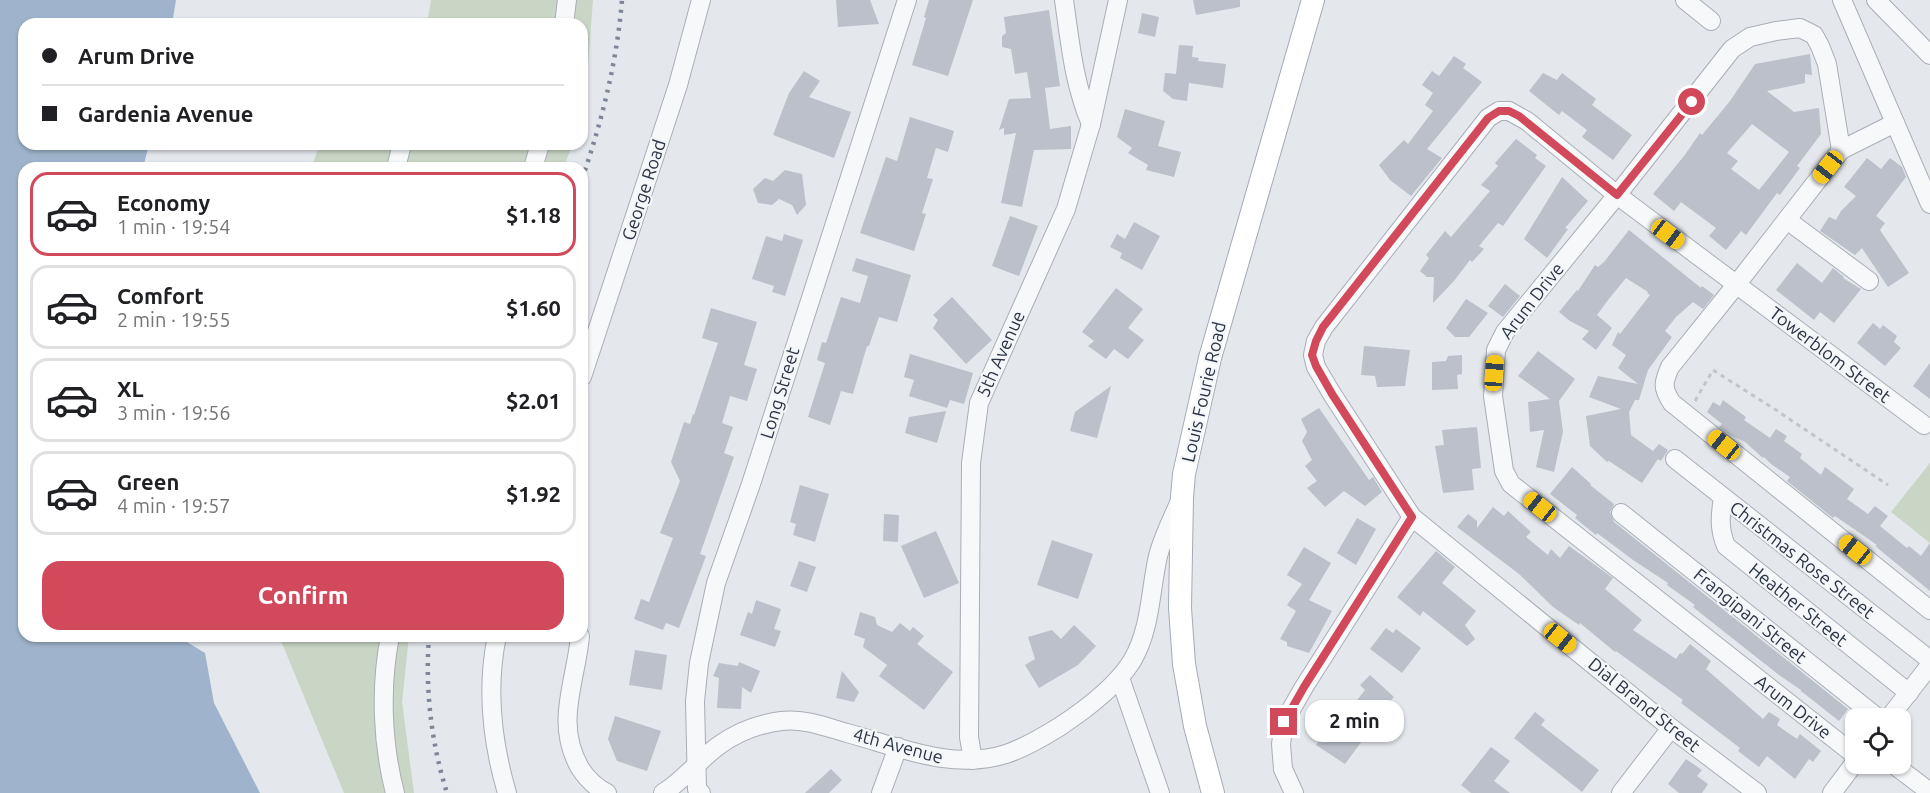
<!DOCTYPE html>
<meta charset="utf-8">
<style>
body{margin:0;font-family:Ubuntu,sans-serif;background:#f6f6f6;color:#202124;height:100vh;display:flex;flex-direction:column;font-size:22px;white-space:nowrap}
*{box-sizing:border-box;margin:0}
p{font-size:20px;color:#757577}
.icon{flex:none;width:33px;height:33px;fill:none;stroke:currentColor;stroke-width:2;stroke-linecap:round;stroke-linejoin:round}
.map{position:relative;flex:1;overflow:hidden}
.side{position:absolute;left:18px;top:162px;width:570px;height:480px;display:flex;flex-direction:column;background:#fff;border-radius:18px;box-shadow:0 2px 4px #0004}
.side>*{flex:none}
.banner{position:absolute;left:18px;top:18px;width:570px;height:132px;border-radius:18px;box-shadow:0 2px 4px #0004;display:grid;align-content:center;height:132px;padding:0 24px;background:#fff}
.buttons{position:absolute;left:1845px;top:708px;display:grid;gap:12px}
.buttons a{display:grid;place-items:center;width:66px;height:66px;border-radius:12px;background:#fff;box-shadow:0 2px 4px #0004;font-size:30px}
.end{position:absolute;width:27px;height:27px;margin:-14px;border:8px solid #d1495b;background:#fff;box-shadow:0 0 0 3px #fff}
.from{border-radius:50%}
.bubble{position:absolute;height:42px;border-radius:18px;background:#fff;box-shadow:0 2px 4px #0004;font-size:20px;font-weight:700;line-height:42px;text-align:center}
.car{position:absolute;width:18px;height:36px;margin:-18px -9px;border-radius:8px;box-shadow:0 0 4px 2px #0007;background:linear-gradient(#f5c518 24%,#345 0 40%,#f5c518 0 76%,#345 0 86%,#f5c518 0)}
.banner b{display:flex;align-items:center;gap:21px;height:57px;font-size:22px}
.banner b+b{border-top:2px solid #e0e0e0}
.banner i{width:15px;height:15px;background:#202124}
ul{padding:10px 0 0;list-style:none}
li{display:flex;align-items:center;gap:18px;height:84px;margin:0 12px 9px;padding:0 12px;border:3px solid #e0e0e0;border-radius:18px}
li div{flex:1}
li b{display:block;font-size:22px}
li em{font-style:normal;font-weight:700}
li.selected{border-color:#d1495b}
li>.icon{width:54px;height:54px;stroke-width:1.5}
.action{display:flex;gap:12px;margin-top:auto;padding:12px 24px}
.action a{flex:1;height:69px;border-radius:18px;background:#d1495b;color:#fff;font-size:24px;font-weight:700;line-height:69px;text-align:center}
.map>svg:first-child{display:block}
.green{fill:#c9d6c5}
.water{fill:#9fb4cc}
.building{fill:#bbc0ca;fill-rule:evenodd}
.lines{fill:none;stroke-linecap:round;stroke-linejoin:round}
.minor-casing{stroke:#a9aeb7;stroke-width:20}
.major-casing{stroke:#a3abb8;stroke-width:24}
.path{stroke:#c2c5cb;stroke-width:3;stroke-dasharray:4.5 4.5;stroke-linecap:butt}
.minor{stroke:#f7f8fa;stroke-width:18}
.major{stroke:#fff;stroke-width:22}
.rail{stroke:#7d8696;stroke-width:4.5;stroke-dasharray:3 6;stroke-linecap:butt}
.route{stroke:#d1495b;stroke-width:8}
.labels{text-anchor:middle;stroke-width:4.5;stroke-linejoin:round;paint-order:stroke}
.street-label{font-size:18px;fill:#2b3445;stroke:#f4f6f9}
</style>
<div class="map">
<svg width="1930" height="793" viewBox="0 0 1930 793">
<rect width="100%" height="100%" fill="#e4e7ec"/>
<!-- green -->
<g class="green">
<polygon points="431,0 593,0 584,115 582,121 582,24 427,24"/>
<polygon points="320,144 573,144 563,168 311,168"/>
<polygon points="1930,463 1930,543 1891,512"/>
<polygon points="279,636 409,636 402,702 414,793 344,793"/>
</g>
<!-- water -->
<polygon class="water" points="0,0 176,0 172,24 24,24 24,144 149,144 143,168 24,168 24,636 177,636 205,653 214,703 260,793 0,793"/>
<!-- building -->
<g class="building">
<polygon points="836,0 870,0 879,24 838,27"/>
<polygon points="929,0 973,0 948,76 912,65 926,18 924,17"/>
<polygon points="1193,0 1240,0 1240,7 1196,15"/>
<polygon points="1049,10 1060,86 1045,88 1050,129 1071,126 1071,149 1034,150 1022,207 1001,203 1016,133 1004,135 1004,128 999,130 1009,99 1031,98 1027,72 1015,74 1011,49 1002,47 1002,36 1006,33 1004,17"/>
<polygon points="1142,13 1159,17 1155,37 1138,33"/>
<polygon points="1179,45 1193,46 1192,57 1199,58 1198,61 1226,64 1223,88 1189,83 1187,101 1173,99 1163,91 1165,73 1176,74"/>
<path d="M1810,54L1812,75L1805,74V83L1767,91L1794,112L1819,108L1821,134L1797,166L1800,168L1780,195L1777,193L1746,235L1741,231L1726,250L1709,236L1716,228L1681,202L1674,211L1653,194L1684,156L1700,133L1702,135L1730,101L1755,64ZM1752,124L1789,152L1759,190L1731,169L1738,161L1727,153Z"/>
<polygon points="1454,56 1466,64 1463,68 1482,82 1427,149 1442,158 1411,196 1390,180 1379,165 1404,140 1408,144 1433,111 1425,105 1433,93 1422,85 1432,71 1439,76"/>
<polygon points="804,71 820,81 809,97 851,112 834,158 773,135 789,93"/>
<polygon points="1543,73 1557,80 1562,73 1596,99 1592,105 1632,135 1613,160 1582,137 1587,130 1562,111 1559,115 1529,91"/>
<polygon points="1125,109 1165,121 1158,146 1181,152 1174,177 1146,170 1148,165 1128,153 1132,148 1117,137"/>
<polygon points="910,117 954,131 948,152 936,148 927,178 933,179 922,213 926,214 914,251 860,233 886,157 897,161"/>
<polygon points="1516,139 1537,155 1535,158 1546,166 1503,226 1498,223 1479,246 1484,249 1472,262 1470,260 1454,281 1433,303 1434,277 1427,277 1420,271 1429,258 1426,255 1445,231 1451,237 1490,191 1481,185 1498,166 1495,163"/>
<polygon points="1867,158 1881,169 1890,158 1902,167 1906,177 1876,216 1885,223 1880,230 1909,273 1888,287 1862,248 1855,255 1820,231 1829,217 1836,220 1841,211 1856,196 1844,187"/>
<polygon points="785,170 802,174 806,205 797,215 792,205 779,199 772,205 758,203 753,189 765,178 773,181"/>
<polygon points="1562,177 1588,201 1565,228 1568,229 1547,258 1524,239"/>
<polygon points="1010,216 1038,226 1019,276 992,266"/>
<polygon points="1134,222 1160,236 1142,270 1120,258 1122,253 1110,247 1117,234 1125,239"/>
<polygon points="1629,230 1701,288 1702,286 1714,295 1703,309 1693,302 1676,317 1665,331 1672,337 1648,370 1639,400 1635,400 1629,412 1631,435 1653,451 1659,444 1668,450 1661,461 1658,459 1642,483 1609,461 1607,462 1590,446 1586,416 1621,409 1589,397 1598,376 1638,384 1618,368 1626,355 1612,345 1618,332 1620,334 1650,295 1647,293 1648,292 1626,278 1608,300 1597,315 1612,328 1596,350 1582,339 1589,331 1570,321 1559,312 1577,290 1578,291 1595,265 1598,267 1604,262"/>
<polygon points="784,234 803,240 785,296 772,292 774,286 752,279 766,236 782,241"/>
<polygon points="856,258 911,275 897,322 879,317 869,346 867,346 853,394 841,391 830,425 808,417 825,363 817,360 822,342 826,343 841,297 860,303 868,276 852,271"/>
<polygon points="1797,263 1822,283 1833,268 1844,277 1843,278 1861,289 1834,323 1820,312 1814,320 1776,290"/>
<polygon points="1505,284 1520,296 1503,317 1488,306"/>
<polygon points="1116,288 1143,309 1128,328 1144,340 1128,359 1114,349 1106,359 1088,346 1094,341 1082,332"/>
<polygon points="952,297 992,340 966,364 933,328 938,320 933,315"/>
<polygon points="1466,299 1488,313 1469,337 1455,337 1446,328"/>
<polygon points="711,308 757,322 744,365 757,369 747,401 730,396 722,423 733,427 724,453 734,457 700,554 706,556 679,628 666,623 663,630 634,619 641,599 649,602 673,538 660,533 680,481 671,462 684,422 690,424 693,414 694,415 718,343 702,338"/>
<polygon points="1873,323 1880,329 1883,325 1897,336 1894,342 1901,348 1885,366 1857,343"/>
<polygon points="1364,346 1410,350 1405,386 1377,387 1375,376 1361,375"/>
<polygon points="1538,351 1575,379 1559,401 1563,432 1554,472 1536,467 1544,430 1530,432 1528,402 1550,399 1518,376"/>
<polygon points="910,354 973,373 964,404 950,400 947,408 909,396 914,380 904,377"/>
<polygon points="1462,355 1462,374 1457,375 1458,389 1432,390 1432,362 1446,361 1448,356"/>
<polygon points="1930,363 1930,399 1913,386"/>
<polygon points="1111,386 1097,438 1070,431 1075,412"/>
<polygon points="1723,400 1746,417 1744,420 1770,438 1776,429 1787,436 1784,441 1802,454 1800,458 1821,475 1825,467 1854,489 1847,499 1868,514 1875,506 1888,516 1880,526 1907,548 1909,546 1921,556 1930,543 1930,591 1875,546 1877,545 1835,516 1833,518 1787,481 1790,477 1771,464 1764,457 1763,458 1745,442 1730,435 1719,427 1722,424 1707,412 1713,402 1720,406"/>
<polygon points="1319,408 1369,480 1373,477 1382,492 1365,506 1344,491 1325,507 1307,488 1317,481 1305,466 1312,460 1302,441 1307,432 1301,419"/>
<polygon points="946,411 937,443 905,433 909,417"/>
<polygon points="1477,427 1481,468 1472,469 1474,490 1443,493 1435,446 1444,445 1442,430"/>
<polygon points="1572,467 1591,484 1590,485 1614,504 1610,512 1614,522 1848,709 1839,721 1801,691 1801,690 1779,675 1708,619 1693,607 1695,605 1667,585 1668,583 1633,560 1597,533 1596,535 1575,518 1577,515 1550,494"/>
<polygon points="800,485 829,494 815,542 793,535 796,524 790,522"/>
<polygon points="1493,507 1504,516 1508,511 1531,532 1526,537 1548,555 1551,549 1560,558 1569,546 1613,578 1605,589 1642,620 1633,630 1676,659 1680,653 1682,654 1690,644 1711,661 1706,669 1763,719 1769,712 1780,719 1777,725 1797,739 1800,734 1821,751 1813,762 1809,759 1795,779 1767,756 1759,767 1738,751 1740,748 1681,703 1683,700 1616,651 1615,652 1580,623 1579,625 1553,607 1519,574 1457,527 1468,514 1477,521 1477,528"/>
<polygon points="884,514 899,515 898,542 883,541"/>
<polygon points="1357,518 1376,529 1356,565 1337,553"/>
<polygon points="936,531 959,583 924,598 901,546"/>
<polygon points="1052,540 1093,554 1078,599 1037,585"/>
<polygon points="1304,547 1331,563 1309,600 1332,611 1309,653 1287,646 1287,642 1280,639 1296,611 1287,605 1302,584 1287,575"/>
<polygon points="1436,551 1455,567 1442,583 1476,611 1465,625 1475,639 1467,646 1423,611 1420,616 1397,597"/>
<polygon points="799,561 816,567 807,592 790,586"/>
<polygon points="756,600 781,609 774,629 781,631 775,647 740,635 748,612 752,614"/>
<polygon points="860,612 875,617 877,625 892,632 900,623 910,631 913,627 924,636 917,644 953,672 924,710 879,676 887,665 863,647 865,639 854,635"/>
<polygon points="1074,625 1096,646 1078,665 1039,688 1025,665 1035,659 1028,637 1052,630 1061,639"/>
<polygon points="1386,628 1393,633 1396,629 1421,648 1402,673 1370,649"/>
<polygon points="635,650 667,655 662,690 629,685"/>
<polygon points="739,662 760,671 751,693 742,687 741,709 717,708 719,678 713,676 719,663 738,666"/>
<polygon points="842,671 859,692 854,702 836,698"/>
<polygon points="1370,675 1394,697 1370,723 1376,727 1368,738 1365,737 1345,764 1316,745 1334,719 1340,722 1365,690 1360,685"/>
<polygon points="1535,712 1545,720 1541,725 1599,770 1582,792 1514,738"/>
<polygon points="615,716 661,731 647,771 617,761 608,739"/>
<polygon points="1491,747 1510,761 1494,781 1510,793 1471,793 1461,785"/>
<polygon points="1686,759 1702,770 1697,776 1708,784 1702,793 1679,793 1668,784"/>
<polygon points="831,769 842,780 829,793 805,793"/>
</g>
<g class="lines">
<!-- minor casing -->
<g class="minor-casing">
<g id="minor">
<path d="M1064,0C1070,42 1074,85 1091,124"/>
<polyline points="1685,0 1711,21"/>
<polyline points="1842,0 1930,204"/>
<polyline points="1876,0 1930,55"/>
<polyline points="564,24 567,0"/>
<path d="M1895,123L1841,150L1736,285L1670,367C1663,383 1662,388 1672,403L1930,610"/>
<polyline points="1841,150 1827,64 1820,46 1814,35 1800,28 1776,31 1750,37 1732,49 1617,195 1505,332 1496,350 1493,396 1504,471 1511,484 1856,756"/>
<polyline points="396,168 402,144"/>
<polyline points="533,168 540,144"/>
<polyline points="1787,220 1869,281"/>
<polyline points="582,377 678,85 701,0"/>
<polyline points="1675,459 1930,660"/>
<path d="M1723,498C1720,516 1719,529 1726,546L1909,693"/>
<polyline points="1621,513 1878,718"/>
<path d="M390,636C380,687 382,743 395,793"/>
<path d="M497,636C486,688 492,742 507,793"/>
<path d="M580,636C576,682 554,723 580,768C587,779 595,787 607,793"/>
<polyline points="1120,678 1160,793"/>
<polyline points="1889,718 1930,665"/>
<polyline points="973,760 969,737 971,463 979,403 1066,209 1091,124 1118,0"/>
<polyline points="1893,764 1930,792"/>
<path d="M663,793C684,780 699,760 718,746C737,732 758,724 781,721C803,718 826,727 847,733C899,747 953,771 1006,754C1024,748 1043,737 1059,727C1085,710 1115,688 1132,661C1151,629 1150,591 1158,556C1163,537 1172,519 1180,501"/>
<polyline points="701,793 697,789 695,701 699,663 716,583 751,484 907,0"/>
<polyline points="881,793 898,747"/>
<polyline points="1294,793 1283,769 1281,744 1284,722 1304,687 1412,517"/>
<polyline points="1621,793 1671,728"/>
<polyline points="1757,793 1671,728 1412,517 1332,394 1316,367 1313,355 1316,341 1324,327 1488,118 1499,111 1509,111 1527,121 1617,195 1924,425"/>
<polyline points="1832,793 1856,761"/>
</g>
</g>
<!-- major casing -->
<g class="major-casing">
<polyline id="major" points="1213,793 1195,726 1184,664 1180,608 1182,497 1184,474 1210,358 1313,0"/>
</g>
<!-- path -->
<polyline class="path" points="1695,401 1713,370 1776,410 1888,485"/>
<!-- minor -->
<use href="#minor" class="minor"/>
<!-- major -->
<use href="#major" class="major"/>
<!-- rail -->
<g class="rail">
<path d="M582,179C602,121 617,61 622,0"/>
<path d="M429,636C425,689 431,742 447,793"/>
</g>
</g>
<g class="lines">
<!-- route -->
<polyline class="route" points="1284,722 1304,687 1412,517 1332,394 1316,366 1312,355 1316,341 1323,327 1488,118 1499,111 1509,111 1519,116 1617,195 1692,102"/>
</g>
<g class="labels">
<!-- street labels -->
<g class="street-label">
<text transform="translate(644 190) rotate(-72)" y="6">George Road</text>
<text transform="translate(1532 301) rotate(-52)" y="6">Arum Drive</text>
<text transform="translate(1001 354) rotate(-66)" y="6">5th Avenue</text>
<text transform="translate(1830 355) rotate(37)" y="6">Towerblom Street</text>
<text transform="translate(1204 392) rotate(-77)" y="6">Louis Fourie Road</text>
<text transform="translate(780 393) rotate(-73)" y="6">Long Street</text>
<text transform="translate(1802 560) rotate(38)" y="6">Christmas Rose Street</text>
<text transform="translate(1798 605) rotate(39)" y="6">Heather Street</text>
<text transform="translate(1750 616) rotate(39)" y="6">Frangipani Street</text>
<text transform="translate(1644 705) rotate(39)" y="6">Dial Brand Street</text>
<text transform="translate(1793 707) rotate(38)" y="6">Arum Drive</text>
<text transform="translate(898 746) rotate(15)" y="6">4th Avenue</text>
</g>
</g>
</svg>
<div class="buttons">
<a><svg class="icon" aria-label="locate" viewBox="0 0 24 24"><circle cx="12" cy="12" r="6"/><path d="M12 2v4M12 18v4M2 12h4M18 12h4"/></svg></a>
</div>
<i class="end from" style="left:1692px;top:102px"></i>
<i class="end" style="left:1284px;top:722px"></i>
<div class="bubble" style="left:1305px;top:700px;width:99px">2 min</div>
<i class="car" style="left:1828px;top:167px;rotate:218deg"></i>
<i class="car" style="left:1668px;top:234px;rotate:127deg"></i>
<i class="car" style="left:1494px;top:373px;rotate:4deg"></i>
<i class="car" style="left:1724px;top:445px;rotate:309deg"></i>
<i class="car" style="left:1540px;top:507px;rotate:309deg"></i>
<i class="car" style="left:1855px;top:550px;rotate:309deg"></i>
<i class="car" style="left:1560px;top:638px;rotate:129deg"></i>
<div class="banner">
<b><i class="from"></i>Arum Drive</b>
<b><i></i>Gardenia Avenue</b>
</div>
<section class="side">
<ul>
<li class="selected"><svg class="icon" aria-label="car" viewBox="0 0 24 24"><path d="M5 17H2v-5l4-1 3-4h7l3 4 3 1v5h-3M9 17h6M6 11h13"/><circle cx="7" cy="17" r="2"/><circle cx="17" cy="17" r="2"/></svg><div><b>Economy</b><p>1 min · 19:54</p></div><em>$1.18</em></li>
<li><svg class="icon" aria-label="car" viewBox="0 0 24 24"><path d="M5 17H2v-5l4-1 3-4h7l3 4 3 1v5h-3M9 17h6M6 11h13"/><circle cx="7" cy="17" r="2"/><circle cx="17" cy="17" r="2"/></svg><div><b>Comfort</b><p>2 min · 19:55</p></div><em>$1.60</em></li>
<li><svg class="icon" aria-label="car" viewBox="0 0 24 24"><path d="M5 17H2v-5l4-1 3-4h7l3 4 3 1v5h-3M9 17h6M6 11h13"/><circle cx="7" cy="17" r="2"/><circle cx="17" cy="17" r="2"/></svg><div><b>XL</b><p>3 min · 19:56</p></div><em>$2.01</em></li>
<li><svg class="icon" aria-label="car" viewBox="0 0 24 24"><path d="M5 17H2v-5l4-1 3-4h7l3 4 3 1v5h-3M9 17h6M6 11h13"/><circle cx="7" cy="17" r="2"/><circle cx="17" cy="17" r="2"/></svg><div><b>Green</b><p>4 min · 19:57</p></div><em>$1.92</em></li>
</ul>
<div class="action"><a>Confirm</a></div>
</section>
</div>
